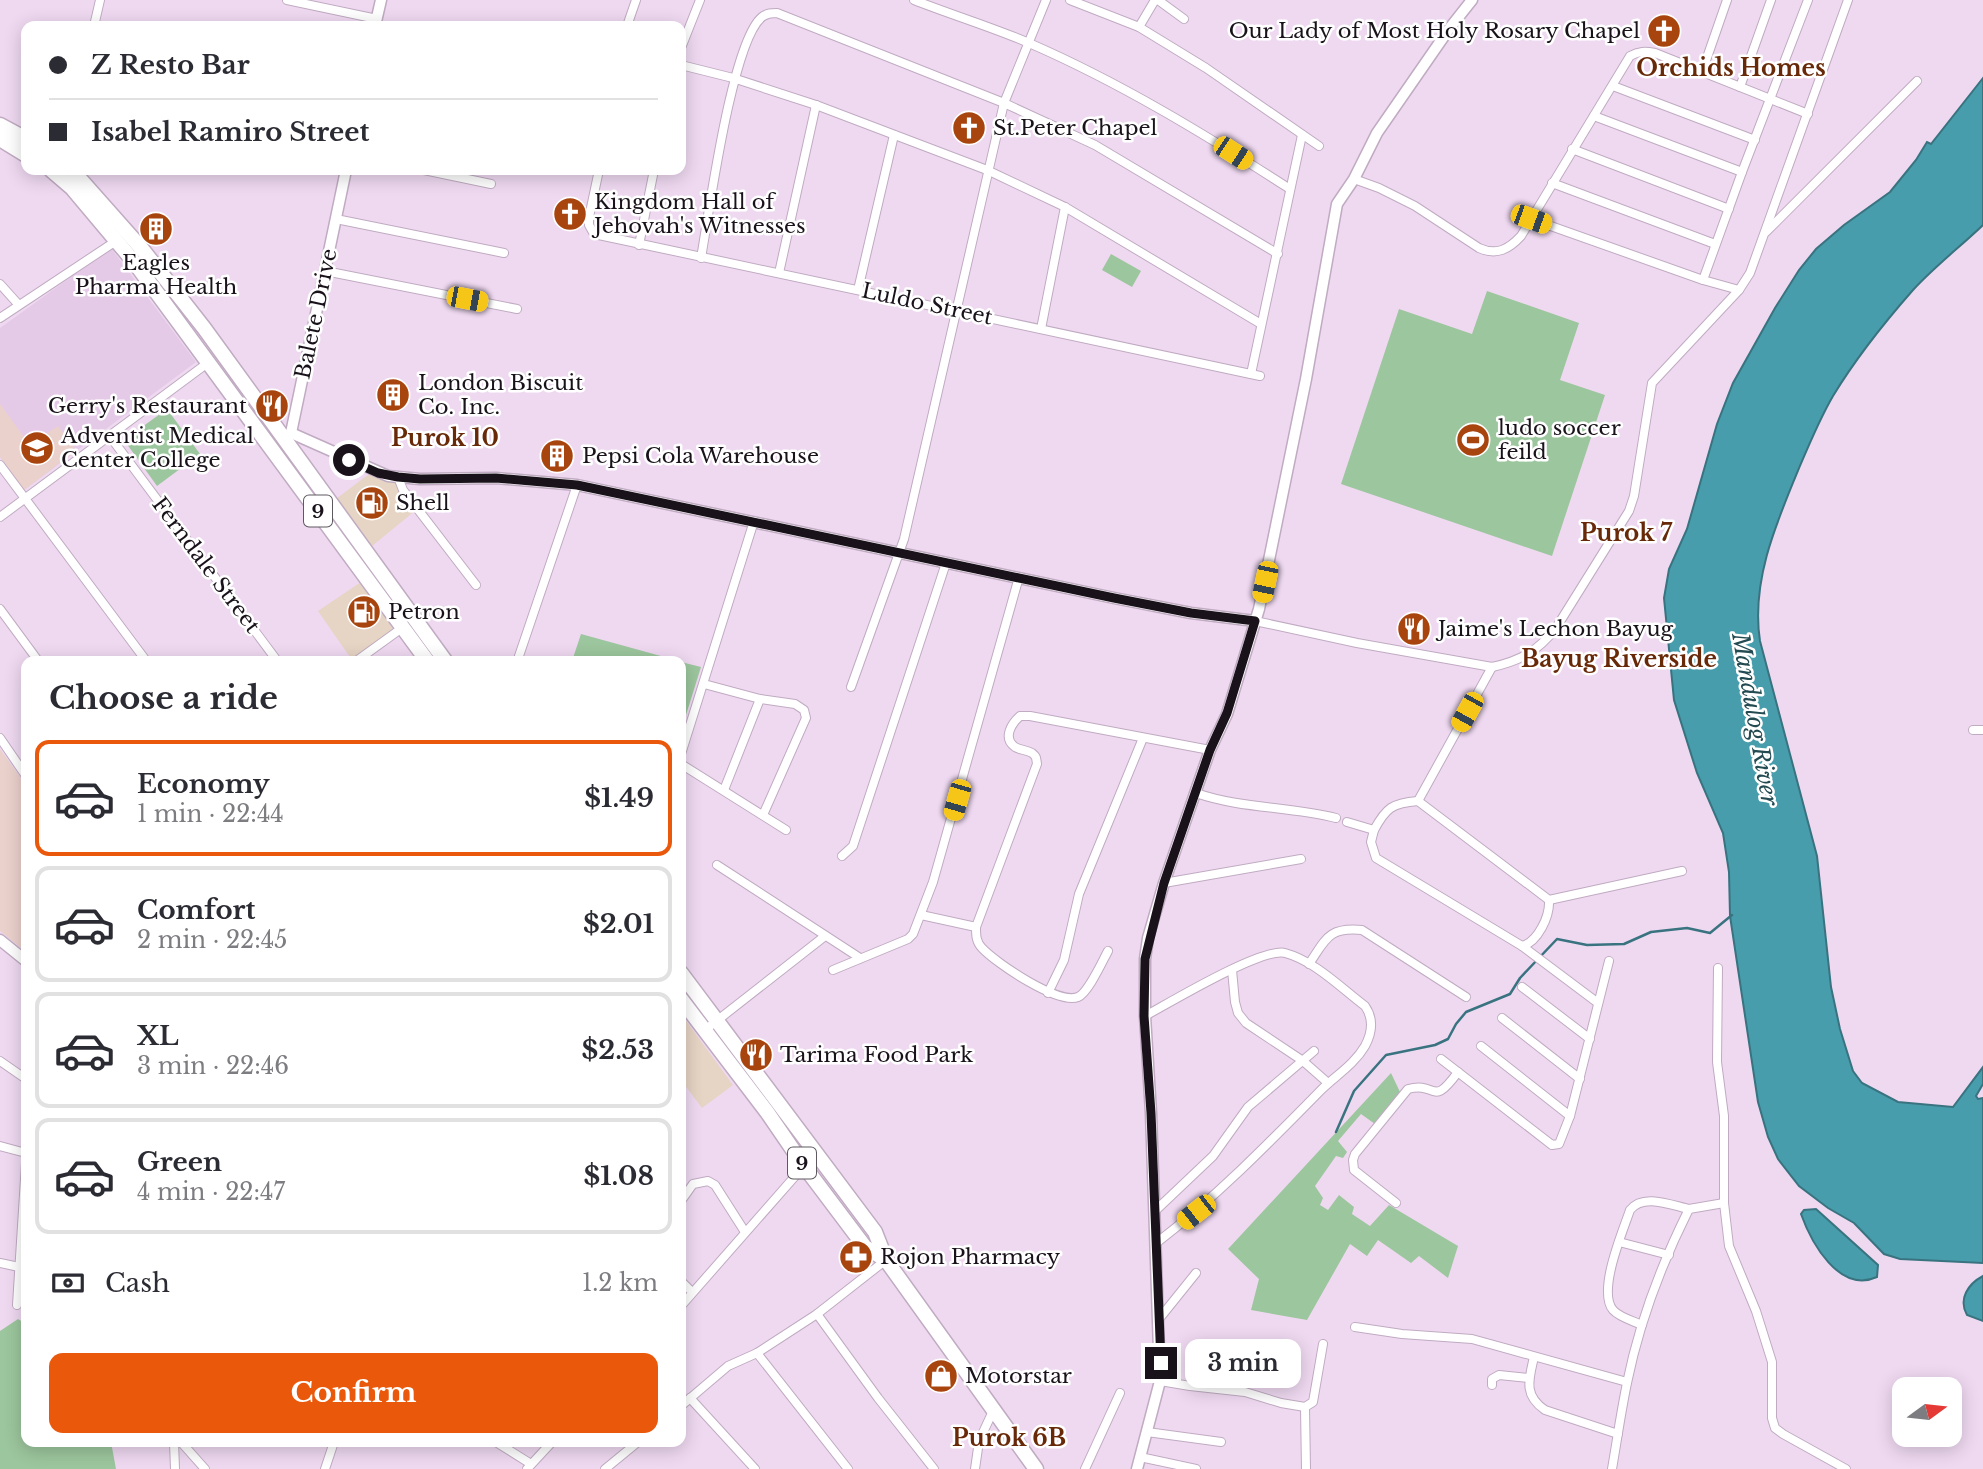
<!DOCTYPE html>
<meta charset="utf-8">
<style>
body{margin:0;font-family:"Libre Baskerville",serif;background:#f7f7f7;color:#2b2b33;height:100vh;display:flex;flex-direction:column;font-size:26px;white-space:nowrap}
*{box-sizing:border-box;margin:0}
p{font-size:23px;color:#7c7c81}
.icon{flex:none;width:38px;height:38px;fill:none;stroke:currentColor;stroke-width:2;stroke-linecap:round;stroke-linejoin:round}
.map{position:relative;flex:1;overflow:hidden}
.drawer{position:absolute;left:21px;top:656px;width:665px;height:791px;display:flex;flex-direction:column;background:#fff;border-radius:14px;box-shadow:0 4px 18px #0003}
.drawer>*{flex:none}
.top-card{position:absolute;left:21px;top:21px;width:665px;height:154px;border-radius:14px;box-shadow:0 4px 18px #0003;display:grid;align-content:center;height:154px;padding:0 28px;background:#fff}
.needle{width:46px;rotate:75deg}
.tools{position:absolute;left:1892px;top:1377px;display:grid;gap:14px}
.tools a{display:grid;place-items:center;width:70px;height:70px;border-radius:14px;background:#fff;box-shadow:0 4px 18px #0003;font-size:35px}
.end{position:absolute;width:32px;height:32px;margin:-16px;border:9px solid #19121a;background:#fff;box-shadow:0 0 0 4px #fff}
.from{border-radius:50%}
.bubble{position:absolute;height:49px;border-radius:14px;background:#fff;box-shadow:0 4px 18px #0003;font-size:23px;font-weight:700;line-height:49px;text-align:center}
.car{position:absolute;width:21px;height:42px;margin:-21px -10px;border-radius:9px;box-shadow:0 0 5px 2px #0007;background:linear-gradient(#f5c518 24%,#345 0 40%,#f5c518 0 76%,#345 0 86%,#f5c518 0)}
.top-card b{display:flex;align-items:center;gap:24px;height:66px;font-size:26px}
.top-card b+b{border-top:2px solid #e1e1e2}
.top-card i{width:18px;height:18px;background:#2b2b33}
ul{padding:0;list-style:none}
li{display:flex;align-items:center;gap:21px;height:116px;margin:0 14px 10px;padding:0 14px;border:4px solid #e1e1e2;border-radius:14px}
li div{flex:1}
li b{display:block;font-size:26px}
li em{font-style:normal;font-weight:700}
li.active{border-color:#ea580c}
li>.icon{width:63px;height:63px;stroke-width:1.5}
h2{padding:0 28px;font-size:32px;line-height:84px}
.pay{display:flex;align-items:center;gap:18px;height:77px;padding:0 28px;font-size:26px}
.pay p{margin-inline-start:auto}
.primary-button{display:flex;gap:14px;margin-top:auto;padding:14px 28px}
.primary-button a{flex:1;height:80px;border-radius:14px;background:#ea580c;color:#fff;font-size:28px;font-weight:700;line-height:80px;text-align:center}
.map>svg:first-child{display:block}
.commercial{fill:#e6d4c4}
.built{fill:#e5cae8}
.education{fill:#ebd1cc}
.green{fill:#9cc69d}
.water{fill:#479dab;stroke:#397380;stroke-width:2}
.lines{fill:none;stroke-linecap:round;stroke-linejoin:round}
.stream{stroke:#397380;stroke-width:2.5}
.minor-casing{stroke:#c0abc2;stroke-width:10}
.tertiary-casing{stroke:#c0abc2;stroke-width:13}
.trunk-casing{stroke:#c0abc2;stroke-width:17}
.minor{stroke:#fff;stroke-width:8}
.tertiary{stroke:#fff;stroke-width:10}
.trunk{stroke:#fff;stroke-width:14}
.route{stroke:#19121a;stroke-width:9}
.labels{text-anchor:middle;stroke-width:5;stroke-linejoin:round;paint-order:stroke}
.shield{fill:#fff;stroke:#5e595f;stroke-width:2}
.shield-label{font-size:19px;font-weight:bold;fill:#19121a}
.poi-label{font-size:21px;fill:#19121a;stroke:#fff;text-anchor:start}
.street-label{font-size:21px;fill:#19121a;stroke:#fff}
.neighbourhood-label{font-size:23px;font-weight:bold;fill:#682908;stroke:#fff}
.water-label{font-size:23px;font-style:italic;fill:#234b51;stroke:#fff}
</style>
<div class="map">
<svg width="1983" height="1469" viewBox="0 0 1983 1469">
<rect width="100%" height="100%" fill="#efd9f1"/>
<!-- commercial -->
<g class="commercial">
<polygon points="369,474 394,481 416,510 372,546 336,499"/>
<polygon points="361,582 394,630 352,660 318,611"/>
<polygon points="681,1014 733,1085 702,1108 681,1080"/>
</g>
<!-- built -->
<polygon class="built" points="111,248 196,362 24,490 0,457 0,328"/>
<!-- education -->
<g class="education">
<polygon points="0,404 30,445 58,426 76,451 24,490 0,457"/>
<polygon points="0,749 26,785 26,952 0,931"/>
</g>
<!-- green -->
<g class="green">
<polygon points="1111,254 1141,271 1132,287 1102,270"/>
<polygon points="1487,291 1579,323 1560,380 1605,395 1552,556 1341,484 1399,309 1472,334"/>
<polygon points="167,409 200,454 157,486 124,440"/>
<polygon points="581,634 679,661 572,661"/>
<polygon points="681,662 701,667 681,731"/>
<polygon points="1391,1073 1400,1092 1375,1124 1361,1114 1338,1141 1347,1152 1343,1158 1336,1156 1315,1186 1323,1198 1320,1205 1328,1210 1339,1195 1354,1207 1352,1214 1370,1226 1389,1205 1458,1246 1448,1278 1419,1256 1411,1263 1378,1240 1367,1256 1350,1244 1307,1320 1251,1310 1259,1279 1228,1249"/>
<polygon points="18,1319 26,1324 26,1442 111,1442 116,1469 0,1469 0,1331"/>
</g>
<!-- water -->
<g class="water">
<path d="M1983,78V225C1960,247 1934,267 1913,290C1884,323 1856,358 1833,396C1819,420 1808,447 1797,473C1775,526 1751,583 1760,641L1817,856L1831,987L1840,1029L1853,1071L1862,1083L1898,1102L1953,1107L1983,1067V1084L1976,1096L1978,1099L1983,1098V1263L1900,1259L1884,1254L1854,1223L1828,1208L1799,1186L1778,1159L1768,1137L1758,1102L1730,916L1729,872L1723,833L1697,773L1674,700L1664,598L1669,569L1687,529L1717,424L1733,383L1775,308L1799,270L1816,249L1844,225L1890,192L1916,160L1927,142L1931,144Z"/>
<path d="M1816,1209L1878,1265L1877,1277C1839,1294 1811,1242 1801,1214L1804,1210Z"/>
<path d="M1983,1276V1321L1967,1315C1958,1299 1968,1284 1983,1276Z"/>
</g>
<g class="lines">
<!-- stream -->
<polyline class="stream" points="1336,1132 1354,1091 1386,1055 1435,1045 1448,1039 1456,1024 1466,1012 1510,994 1520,978 1557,939 1587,945 1624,944 1651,932 1687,928 1710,933 1732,915"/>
<!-- minor casing -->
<g class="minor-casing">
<g id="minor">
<polyline points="287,0 377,19"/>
<path d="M914,0C952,15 992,27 1029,43C1121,83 1206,135 1290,189"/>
<polyline points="1070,0 1139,27 1206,68 1319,146"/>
<polyline points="1158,0 1184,19"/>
<polyline points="94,26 100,0"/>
<polyline points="627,26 636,0"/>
<polyline points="1139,27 1155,0"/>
<polyline points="681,48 700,0"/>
<polyline points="681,65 733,78 816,105 987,170 1065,207 1261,324"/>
<polyline points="1702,72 1727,0"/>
<polyline points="1613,86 1755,140"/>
<polyline points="1740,87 1771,0"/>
<polyline points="1594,116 1742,172"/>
<polyline points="1572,149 1729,209"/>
<polyline points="424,170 491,184"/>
<polyline points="599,170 589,217 589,225 594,234 1260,376"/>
<path d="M1354,179L1379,188L1415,206L1479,248C1497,256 1509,249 1521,236L1630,56C1639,51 1645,51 1655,53L1808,114"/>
<polyline points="1552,183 1715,244"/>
<polyline points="336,219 504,253"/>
<polyline points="1531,219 1703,280 1739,290 1750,273 1848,0"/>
<polyline points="1766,232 1917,81"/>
<polyline points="639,245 654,170"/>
<path d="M701,258C709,213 732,41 762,17C767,13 772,13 777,13L1004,103L1095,145L1278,254"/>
<polyline points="325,271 517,309"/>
<polyline points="779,273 816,105"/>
<polyline points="1703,280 1742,172 1808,0"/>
<polyline points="0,284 18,304"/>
<polyline points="858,290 894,135"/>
<polyline points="0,318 116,241"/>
<polyline points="1041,329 1065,207"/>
<polyline points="1251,374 1302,135"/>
<polyline points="109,435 278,662"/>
<polyline points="0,465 147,662"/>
<polyline points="398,477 403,490 476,585"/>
<polyline points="0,517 209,362"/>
<polyline points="0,609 39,662"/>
<path d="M1255,621L1357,643L1492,667C1520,661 1538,651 1556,628L1629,511L1634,496L1652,383L1739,290"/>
<polyline points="519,656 577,485"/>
<polyline points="355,662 402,628"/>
<polyline points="704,684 760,699 795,704 804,710 806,718 763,815"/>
<polyline points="851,687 904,539 1004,103 1046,0"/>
<polyline points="1973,730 1983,730"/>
<polyline points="0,738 26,776"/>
<polyline points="681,754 754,521"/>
<polyline points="681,764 786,830"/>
<polyline points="724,790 760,699"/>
<path d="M1196,793C1242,809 1289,806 1336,818"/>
<polyline points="1418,801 1492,667"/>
<path d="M1347,822L1374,830C1386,808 1392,803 1418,801L1549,900L1682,871"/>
<path d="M1374,830L1371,842L1376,858L1522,946C1538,942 1550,916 1549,900"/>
<polyline points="842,856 853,846 946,563"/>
<polyline points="717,865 860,958"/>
<polyline points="1164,883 1301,859"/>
<polyline points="921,915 976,927"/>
<polyline points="1522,946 1598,1003"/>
<path d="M1108,951C1102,962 1088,993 1078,997C1058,1005 996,963 982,948C976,942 976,935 976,927L1037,764C1036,758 1037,757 1032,753C1027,750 1020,750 1015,747C1002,738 1012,723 1020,716H1030L1210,750"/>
<path d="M1309,964C1326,939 1328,927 1362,930L1466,997"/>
<polyline points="1718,968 1717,1062 1724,1116 1724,1203 1729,1246 1756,1311 1772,1362 1772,1418 1775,1428 1783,1434 1846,1469"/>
<polyline points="833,970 908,939 913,934 933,882 1019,577"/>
<polyline points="1232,970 1235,1002 1238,1013 1246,1023 1303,1061 1328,1083"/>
<polyline points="1522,987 1590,1039"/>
<polyline points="1048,993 1064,960 1079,894 1143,738"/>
<path d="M1145,1016C1169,1003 1262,947 1285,953C1315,961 1341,988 1365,1006C1374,1019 1372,1033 1365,1046C1354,1065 1335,1076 1320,1091C1267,1145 1215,1198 1155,1244"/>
<polyline points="1502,1018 1580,1079"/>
<polyline points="705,1030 825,936"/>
<polyline points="1481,1046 1570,1116"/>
<polyline points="1441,1059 1552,1145 1559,1144 1570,1116 1609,961"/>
<polyline points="0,1061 26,1079"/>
<polyline points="0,1146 26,1153"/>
<polyline points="681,1201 693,1184 708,1181 715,1185 745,1232"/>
<path d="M1396,1203L1354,1170L1353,1160L1355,1154L1408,1089C1438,1081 1431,1109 1458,1072"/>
<polyline points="1155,1211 1213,1156 1248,1107 1314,1051"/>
<polyline points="1619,1242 1669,1255"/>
<polyline points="0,1263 19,1267"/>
<polyline points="681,1281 692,1292"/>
<polyline points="17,1305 26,1163"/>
<polyline points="681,1306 804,1166"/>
<polyline points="817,1314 878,1398 934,1469"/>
<polyline points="1159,1319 1196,1273"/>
<path d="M1642,1325C1633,1321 1619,1317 1613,1310C1597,1291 1623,1231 1630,1210C1643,1193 1671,1205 1689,1209"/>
<polyline points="1355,1327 1402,1334 1472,1339 1627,1382"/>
<polyline points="757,1353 848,1469"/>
<path d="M1534,1357C1529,1379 1523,1395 1545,1410L1618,1434"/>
<polyline points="1160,1381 1190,1386 1245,1392 1281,1403 1305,1407 1313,1402 1323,1344"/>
<polyline points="1492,1385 1492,1379 1499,1375 1529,1378"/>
<polyline points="690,1398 755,1469"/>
<polyline points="681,1406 728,1366 757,1353 817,1314 886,1260"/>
<polyline points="1305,1407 1306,1469"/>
<polyline points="1147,1432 1221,1442"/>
<polyline points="174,1442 175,1469"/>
<polyline points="181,1442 205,1469"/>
<polyline points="496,1442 531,1464"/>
<polyline points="1140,1457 1196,1469"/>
<polyline points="325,1469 334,1442"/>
<polyline points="527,1469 552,1442"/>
<polyline points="605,1469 638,1442"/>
<polyline points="975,1469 979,1441 993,1411"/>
<polyline points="1085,1469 1120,1393"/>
<path d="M1612,1469C1617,1440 1621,1412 1627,1383C1639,1324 1662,1263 1689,1209L1724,1203"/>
</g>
</g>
<!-- tertiary casing -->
<g class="tertiary-casing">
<g id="tertiary">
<polyline points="375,26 381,0"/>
<polyline points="291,433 388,476 420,479 496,478 577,485 1114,598 1191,613 1255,621"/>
<polyline points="287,435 291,433 346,170"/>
<polyline points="0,940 26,961"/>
<polyline points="1137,1469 1160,1381 1151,1113 1145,1016 1145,959 1148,938 1164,883 1210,750 1227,714 1259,609 1306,379 1337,204 1354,179 1377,133 1449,29 1472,0"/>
</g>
</g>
<!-- trunk casing -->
<g class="trunk-casing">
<g id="trunk">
<polyline points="0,125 26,139"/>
<polyline points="0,139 26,155"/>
<polyline points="51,170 72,188 135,263 428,662"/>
<polyline points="72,170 142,249 204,328 446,662"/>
<polyline points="681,973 875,1232 886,1260 1036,1469"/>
<polyline points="681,999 767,1112 804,1166 865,1247 886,1260"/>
</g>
</g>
<!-- minor -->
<use href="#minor" class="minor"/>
<!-- tertiary -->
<use href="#tertiary" class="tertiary"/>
<!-- trunk -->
<use href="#trunk" class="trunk"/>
</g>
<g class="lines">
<!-- route -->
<polyline class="route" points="349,460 378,473 398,477 420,479 496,478 577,485 1114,598 1191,613 1255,621 1227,713 1210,750 1164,883 1145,959 1144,1016 1151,1113 1161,1363"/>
</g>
<!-- icons -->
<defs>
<g id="church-disc" transform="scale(1.75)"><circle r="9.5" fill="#a8440e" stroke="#fff"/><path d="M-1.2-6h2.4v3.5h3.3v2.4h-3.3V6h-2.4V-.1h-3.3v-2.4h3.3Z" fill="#fff"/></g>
<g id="building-disc" transform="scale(1.75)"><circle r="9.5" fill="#a8440e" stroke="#fff"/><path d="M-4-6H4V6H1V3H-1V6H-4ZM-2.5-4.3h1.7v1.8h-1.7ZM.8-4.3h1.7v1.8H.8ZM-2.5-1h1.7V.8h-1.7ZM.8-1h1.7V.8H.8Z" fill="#fff"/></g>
<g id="restaurant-disc" transform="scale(1.75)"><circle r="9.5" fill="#a8440e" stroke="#fff"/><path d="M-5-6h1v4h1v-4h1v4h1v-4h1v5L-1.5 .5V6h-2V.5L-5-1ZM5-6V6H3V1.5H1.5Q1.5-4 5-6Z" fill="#fff"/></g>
<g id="stadium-disc" transform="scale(1.75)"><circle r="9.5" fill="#a8440e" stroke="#fff"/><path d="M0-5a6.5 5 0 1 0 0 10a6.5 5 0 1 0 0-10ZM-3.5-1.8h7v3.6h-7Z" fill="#fff"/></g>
<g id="university-disc" transform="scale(1.75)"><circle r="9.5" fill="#a8440e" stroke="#fff"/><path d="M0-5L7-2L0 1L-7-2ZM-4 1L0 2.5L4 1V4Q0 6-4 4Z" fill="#fff"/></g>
<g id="fuel-disc" transform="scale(1.75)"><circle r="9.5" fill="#a8440e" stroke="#fff"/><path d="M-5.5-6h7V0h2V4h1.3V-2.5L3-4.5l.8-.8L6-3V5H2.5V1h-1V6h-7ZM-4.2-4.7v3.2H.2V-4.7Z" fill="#fff"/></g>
<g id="pharmacy-disc" transform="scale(1.75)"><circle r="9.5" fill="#a8440e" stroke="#fff"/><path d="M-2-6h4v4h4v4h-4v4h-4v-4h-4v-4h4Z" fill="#fff"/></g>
<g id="shop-disc" transform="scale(1.75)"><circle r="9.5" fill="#a8440e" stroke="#fff"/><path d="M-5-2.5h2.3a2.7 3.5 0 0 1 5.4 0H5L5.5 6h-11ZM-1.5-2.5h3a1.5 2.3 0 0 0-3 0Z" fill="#fff"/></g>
</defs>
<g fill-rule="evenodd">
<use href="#church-disc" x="1664" y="31"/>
<use href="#church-disc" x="969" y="128"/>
<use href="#church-disc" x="570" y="214"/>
<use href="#building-disc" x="156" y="229"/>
<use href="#building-disc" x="393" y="395"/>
<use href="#restaurant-disc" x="272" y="406"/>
<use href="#stadium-disc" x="1473" y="440"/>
<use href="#university-disc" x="37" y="448"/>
<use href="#building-disc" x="557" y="456"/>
<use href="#fuel-disc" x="372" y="503"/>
<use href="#fuel-disc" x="364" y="612"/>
<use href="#restaurant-disc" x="1414" y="629"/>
<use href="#restaurant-disc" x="756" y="1055"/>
<use href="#pharmacy-disc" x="856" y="1257"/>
<use href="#shop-disc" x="941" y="1376"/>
</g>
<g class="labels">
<!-- shield labels -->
<g class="shield">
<rect x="304" y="495.5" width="28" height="31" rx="5"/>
<rect x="788" y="1147.5" width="28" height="31" rx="5"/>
</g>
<g class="shield-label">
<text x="318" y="518">9</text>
<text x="802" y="1170">9</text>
</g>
<!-- poi labels -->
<g class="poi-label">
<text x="1640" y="38" text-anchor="end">Our Lady of Most Holy Rosary Chapel</text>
<text x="993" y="135">St.Peter Chapel</text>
<text x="594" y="209">Kingdom Hall of<tspan x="594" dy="24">Jehovah's Witnesses</tspan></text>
<text x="156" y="270" text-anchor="middle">Eagles<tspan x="156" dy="24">Pharma Health</tspan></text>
<text x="418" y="390">London Biscuit<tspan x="418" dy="24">Co. Inc.</tspan></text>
<text x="247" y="413" text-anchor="end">Gerry's Restaurant</text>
<text x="1498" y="435">ludo soccer<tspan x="1498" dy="24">feild</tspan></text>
<text x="61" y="443">Adventist Medical<tspan x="61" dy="24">Center College</tspan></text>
<text x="582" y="463">Pepsi Cola Warehouse</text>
<text x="396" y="510">Shell</text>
<text x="388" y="619">Petron</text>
<text x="1438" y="636">Jaime's Lechon Bayug</text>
<text x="780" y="1062">Tarima Food Park</text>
<text x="880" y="1264">Rojon Pharmacy</text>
<text x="965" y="1383">Motorstar</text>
</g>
<!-- street labels -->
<g class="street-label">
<text transform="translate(927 304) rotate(12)" y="7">Luldo Street</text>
<text transform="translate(316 314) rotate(-78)" y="7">Balete Drive</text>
<text transform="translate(206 565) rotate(53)" y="7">Ferndale Street</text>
</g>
<!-- neighbourhood labels -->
<g class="neighbourhood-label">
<text x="1731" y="76">Orchids Homes</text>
<text x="445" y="446">Purok 10</text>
<text x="1626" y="541">Purok 7</text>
<text x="1619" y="667">Bayug Riverside</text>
<text x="1009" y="1446">Purok 6B</text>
</g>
<!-- water labels -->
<g class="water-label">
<text transform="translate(1755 719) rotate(80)" y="8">Mandulog River</text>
</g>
</g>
</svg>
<div class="tools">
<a><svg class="needle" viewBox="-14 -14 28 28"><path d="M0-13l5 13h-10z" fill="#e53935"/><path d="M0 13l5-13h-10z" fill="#7c7c81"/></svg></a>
</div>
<i class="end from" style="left:349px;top:460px"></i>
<i class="end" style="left:1161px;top:1363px"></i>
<div class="bubble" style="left:1185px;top:1339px;width:116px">3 min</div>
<i class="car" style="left:1233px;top:153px;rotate:123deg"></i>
<i class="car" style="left:1531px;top:219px;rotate:110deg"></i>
<i class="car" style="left:467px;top:299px;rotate:101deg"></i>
<i class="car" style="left:1265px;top:582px;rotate:192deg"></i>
<i class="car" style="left:1467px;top:712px;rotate:209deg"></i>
<i class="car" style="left:957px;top:800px;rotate:196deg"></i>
<i class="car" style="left:1196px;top:1212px;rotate:232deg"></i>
<div class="top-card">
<b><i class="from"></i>Z Resto Bar</b>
<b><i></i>Isabel Ramiro Street</b>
</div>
<section class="drawer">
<h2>Choose a ride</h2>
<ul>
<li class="active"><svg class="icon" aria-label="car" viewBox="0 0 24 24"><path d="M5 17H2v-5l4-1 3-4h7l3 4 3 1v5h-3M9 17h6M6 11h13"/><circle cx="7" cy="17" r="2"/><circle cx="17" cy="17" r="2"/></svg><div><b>Economy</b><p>1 min · 22:44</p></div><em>$1.49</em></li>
<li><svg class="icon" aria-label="car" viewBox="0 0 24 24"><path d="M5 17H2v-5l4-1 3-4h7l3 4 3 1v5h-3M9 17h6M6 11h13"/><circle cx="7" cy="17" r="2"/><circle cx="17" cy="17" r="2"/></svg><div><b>Comfort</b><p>2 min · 22:45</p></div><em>$2.01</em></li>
<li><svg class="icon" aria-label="car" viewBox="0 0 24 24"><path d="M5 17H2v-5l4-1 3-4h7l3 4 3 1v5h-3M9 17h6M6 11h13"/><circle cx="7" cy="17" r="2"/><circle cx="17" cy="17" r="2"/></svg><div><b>XL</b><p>3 min · 22:46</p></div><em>$2.53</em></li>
<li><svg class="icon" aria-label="car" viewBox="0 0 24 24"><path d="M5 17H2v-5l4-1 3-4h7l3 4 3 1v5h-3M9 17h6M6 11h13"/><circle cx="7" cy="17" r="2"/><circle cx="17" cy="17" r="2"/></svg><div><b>Green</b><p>4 min · 22:47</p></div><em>$1.08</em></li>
</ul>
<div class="pay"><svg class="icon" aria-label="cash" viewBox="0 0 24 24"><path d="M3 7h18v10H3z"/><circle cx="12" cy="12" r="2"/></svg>Cash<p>1.2 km</p></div>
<div class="primary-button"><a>Confirm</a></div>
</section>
</div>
